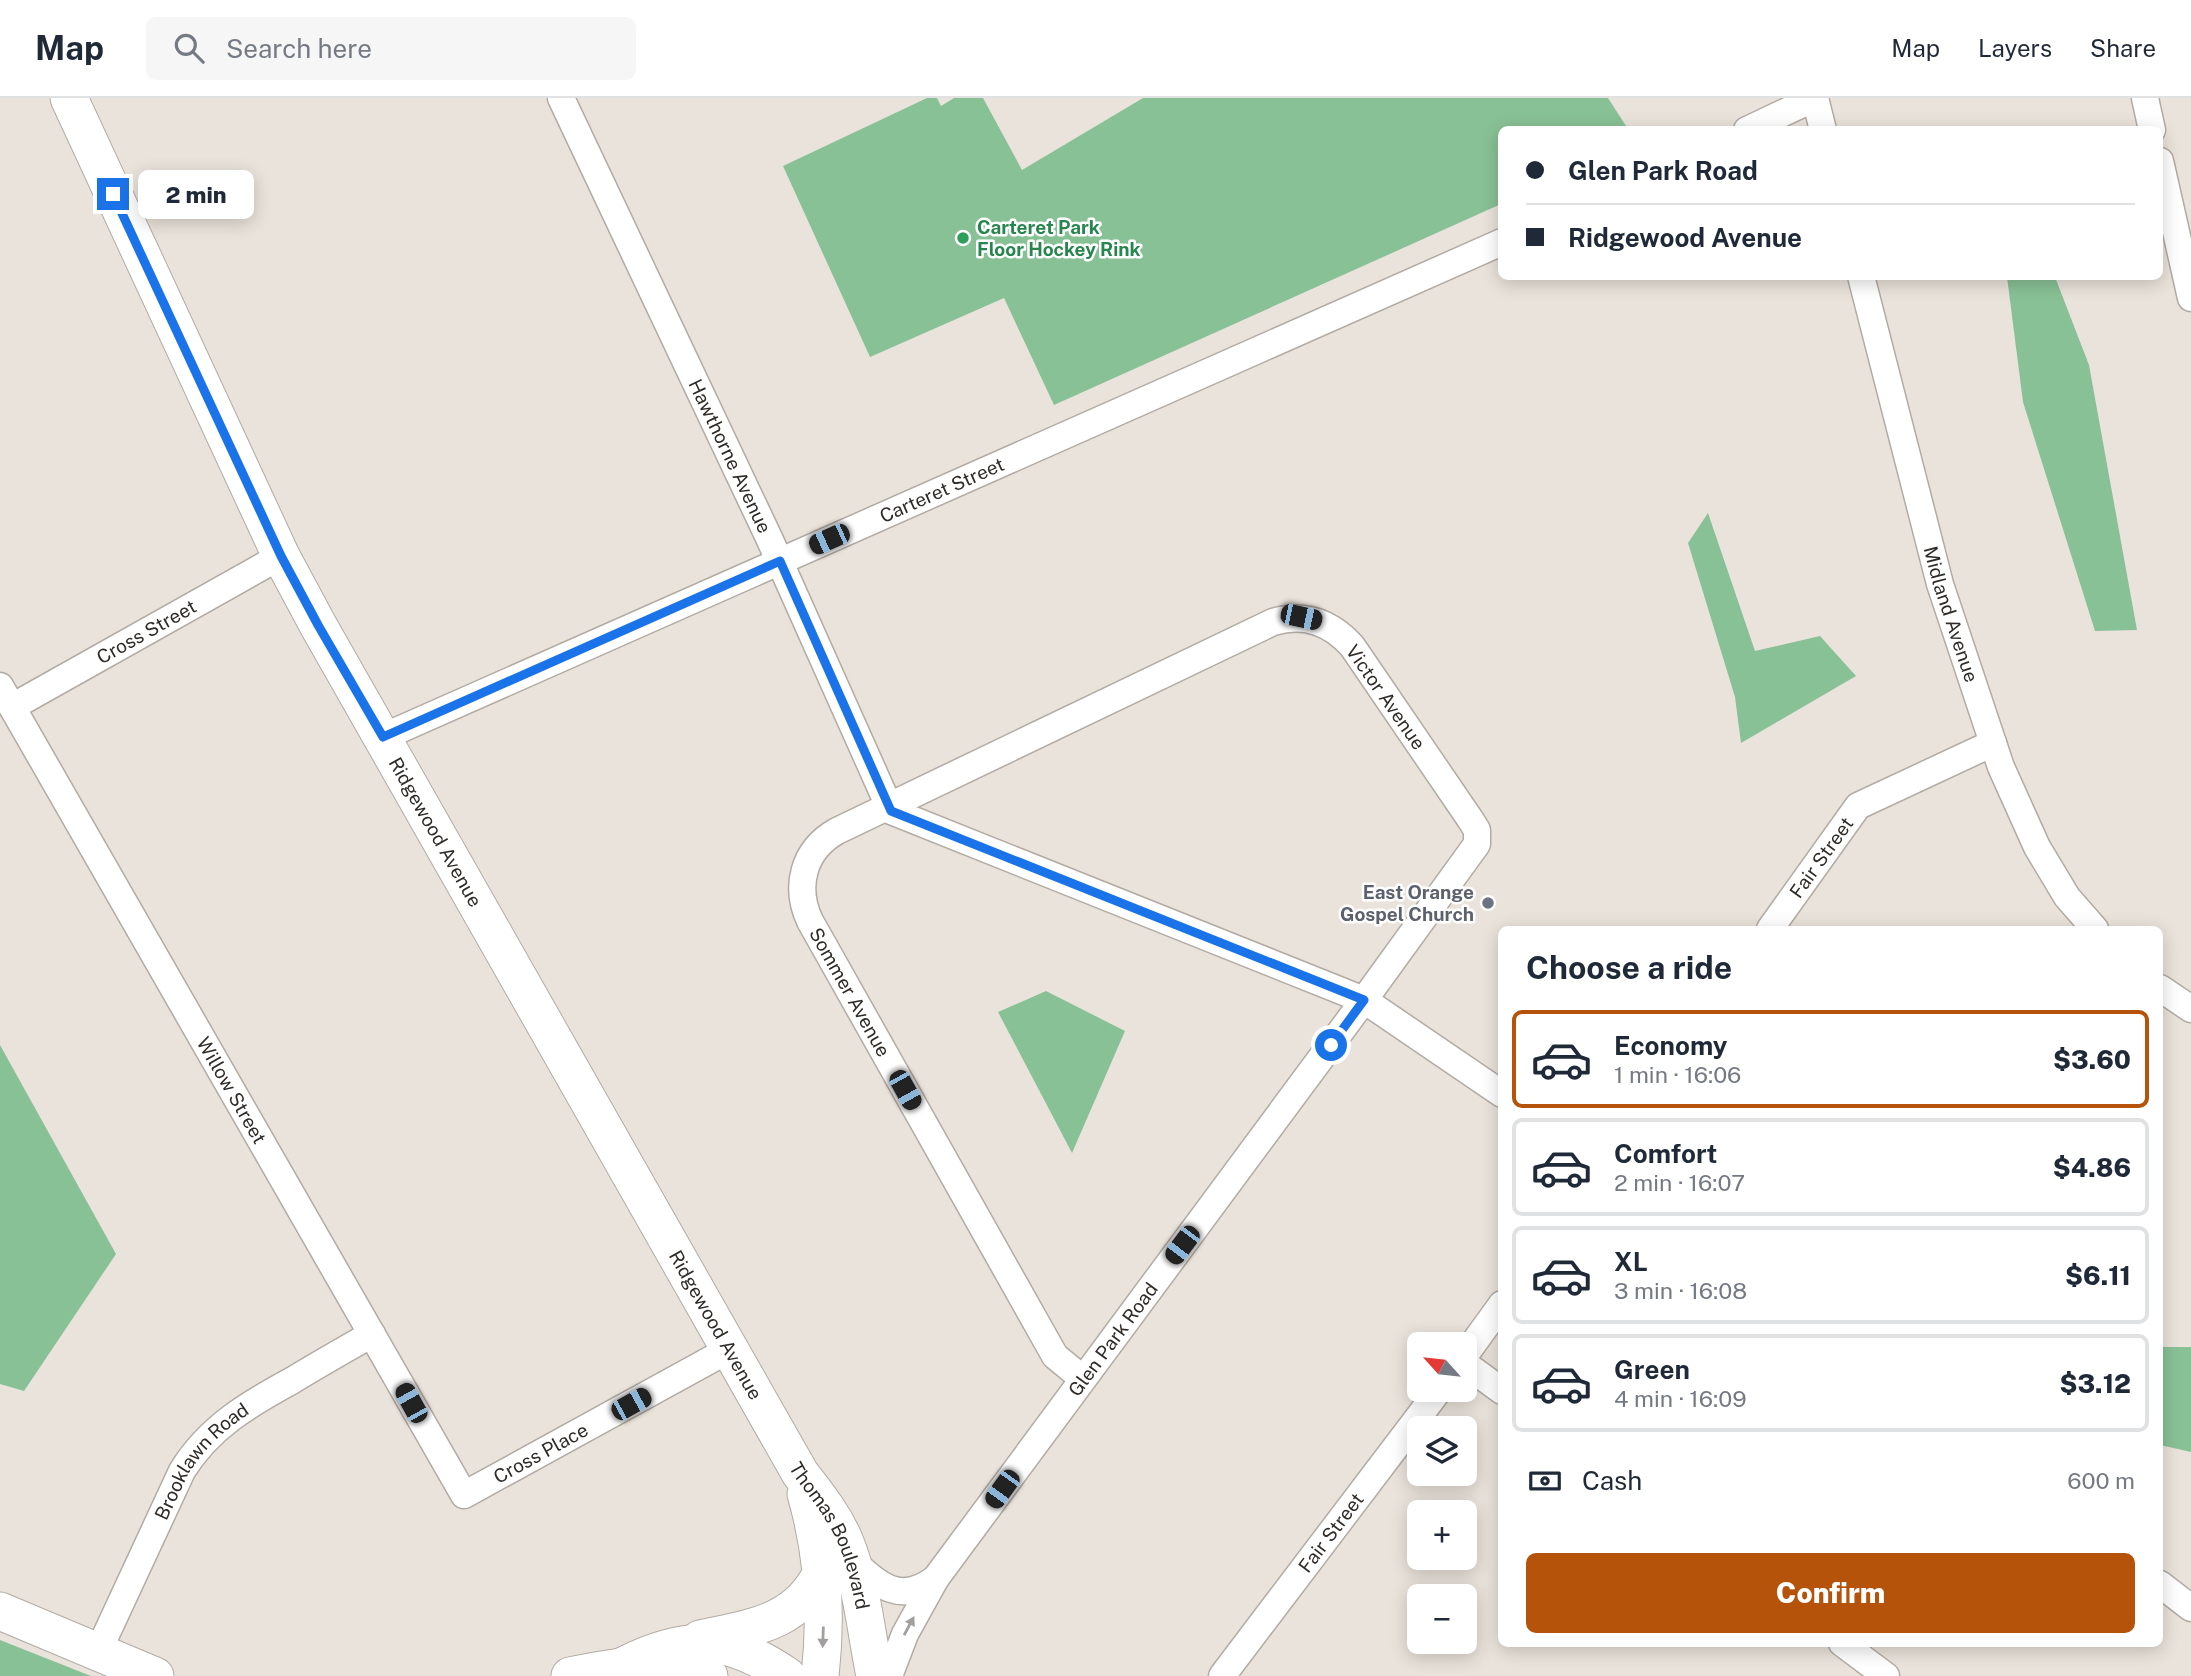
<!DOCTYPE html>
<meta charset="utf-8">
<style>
body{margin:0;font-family:"Public Sans",sans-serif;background:#f6f6f7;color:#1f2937;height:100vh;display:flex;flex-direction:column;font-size:26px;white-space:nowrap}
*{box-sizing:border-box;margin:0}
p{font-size:23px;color:#747a83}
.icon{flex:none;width:38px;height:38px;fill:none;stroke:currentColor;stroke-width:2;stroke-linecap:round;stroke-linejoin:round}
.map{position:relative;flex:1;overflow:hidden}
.details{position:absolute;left:1498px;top:828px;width:665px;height:721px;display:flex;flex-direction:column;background:#fff;border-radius:10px;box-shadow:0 4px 18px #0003}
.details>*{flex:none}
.guide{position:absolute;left:1498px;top:28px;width:665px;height:154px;border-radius:10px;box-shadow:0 4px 18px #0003;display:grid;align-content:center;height:154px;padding:0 28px;background:#fff}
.needle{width:46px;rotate:297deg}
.fabs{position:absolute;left:1407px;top:1234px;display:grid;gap:14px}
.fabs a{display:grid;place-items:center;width:70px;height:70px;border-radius:10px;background:#fff;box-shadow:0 4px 18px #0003;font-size:35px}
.end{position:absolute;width:32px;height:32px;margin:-16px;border:9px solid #1a73e8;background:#fff;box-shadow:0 0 0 4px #fff}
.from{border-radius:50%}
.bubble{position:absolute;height:49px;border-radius:10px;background:#fff;box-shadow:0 4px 18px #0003;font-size:23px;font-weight:800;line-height:49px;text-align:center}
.car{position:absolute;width:21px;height:42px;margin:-21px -10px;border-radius:9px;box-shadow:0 0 5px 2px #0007;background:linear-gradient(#222 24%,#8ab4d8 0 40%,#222 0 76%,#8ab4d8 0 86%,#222 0)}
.guide b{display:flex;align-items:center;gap:24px;height:66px;font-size:26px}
.guide b+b{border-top:2px solid #e0e1e3}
.guide i{width:18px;height:18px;background:#1f2937}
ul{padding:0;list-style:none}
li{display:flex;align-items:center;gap:21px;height:98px;margin:0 14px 10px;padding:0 14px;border:4px solid #e0e1e3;border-radius:10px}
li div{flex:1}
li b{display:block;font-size:26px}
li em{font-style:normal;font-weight:800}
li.current{border-color:#b45309}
li>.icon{width:63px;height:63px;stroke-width:1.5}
h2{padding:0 28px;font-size:32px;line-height:84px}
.pay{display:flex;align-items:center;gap:18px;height:77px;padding:0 28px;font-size:26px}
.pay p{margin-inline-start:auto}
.cta{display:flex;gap:14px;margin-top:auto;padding:14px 28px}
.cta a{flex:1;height:80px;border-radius:10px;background:#b45309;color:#fff;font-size:28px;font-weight:800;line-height:80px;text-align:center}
header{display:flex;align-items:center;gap:42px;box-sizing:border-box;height:98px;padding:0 35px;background:#fff;border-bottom:2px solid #e0e1e3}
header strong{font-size:33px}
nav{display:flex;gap:38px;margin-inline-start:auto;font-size:24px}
.search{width:490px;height:63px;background:#f6f6f7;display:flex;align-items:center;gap:18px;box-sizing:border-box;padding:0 24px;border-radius:10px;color:#747a83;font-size:26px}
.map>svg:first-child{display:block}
.green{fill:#89c196}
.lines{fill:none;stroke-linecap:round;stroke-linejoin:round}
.street-casing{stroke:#b2aba4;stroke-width:29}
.secondary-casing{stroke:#b2aba4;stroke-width:39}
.street{stroke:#fff;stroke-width:26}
.secondary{stroke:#fff;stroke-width:37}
.oneway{fill:#a1a09e}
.route{stroke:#1a73e8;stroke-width:9}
.leisure-dot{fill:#2e9e5b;stroke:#fff;stroke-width:2.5}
.worship-dot{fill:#6b7280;stroke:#fff;stroke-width:2.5}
.labels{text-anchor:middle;stroke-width:5;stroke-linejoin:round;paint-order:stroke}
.leisure-label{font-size:19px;font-weight:bold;fill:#27864d;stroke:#fff;text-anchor:start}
.street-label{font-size:19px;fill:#2e2b28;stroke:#fff}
.worship-label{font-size:19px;font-weight:bold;fill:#5b616d;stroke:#fff;text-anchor:end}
</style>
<header>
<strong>Map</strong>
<div class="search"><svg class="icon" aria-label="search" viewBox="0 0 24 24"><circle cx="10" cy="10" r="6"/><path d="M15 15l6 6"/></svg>Search here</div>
<nav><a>Map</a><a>Layers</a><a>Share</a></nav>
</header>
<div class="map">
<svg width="2191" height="1578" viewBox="0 0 2191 1578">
<rect width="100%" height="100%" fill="#eae3db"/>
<!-- green -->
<g class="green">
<polygon points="927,0 937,0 941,8 954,0 983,0 1022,72 1143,0 1608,0 1628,31 1502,32 1501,106 1054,307 1004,200 870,259 783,68"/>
<polygon points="2007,179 2055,179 2089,267 2137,532 2095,533 2023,304"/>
<polygon points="1708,415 1755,553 1820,538 1856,578 1741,645 1735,599 1688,445"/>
<polygon points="1046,893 1125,933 1072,1055 998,914"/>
<polygon points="0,947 116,1156 24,1293 0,1286"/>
<polygon points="2160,1249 2191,1249 2191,1354 2160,1347"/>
<polygon points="0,1542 91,1578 0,1578"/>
</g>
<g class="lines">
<!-- street casing -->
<g class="street-casing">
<g id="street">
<path id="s1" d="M561,0L770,442L891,713L1364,902L1502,996"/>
<polyline points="1815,0 1823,32"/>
<polyline points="2145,0 2152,32"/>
<polyline points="1747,32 1815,0"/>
<polyline points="2160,63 2191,200"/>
<path id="s2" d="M1861,178L1940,486L2001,669L2037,749L2067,799L2095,831"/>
<path id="s3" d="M0,588L464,1397L730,1251"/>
<path id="s4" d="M12,609L281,458"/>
<path id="s5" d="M383,639L1502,144"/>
<path id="s6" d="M1770,831L1858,708L1993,645"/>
<polyline points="2160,890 2191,911"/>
<polyline points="1465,1257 1502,1206"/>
<polyline points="1465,1266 1502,1293"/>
<path d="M851,1461C877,1487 901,1508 936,1480"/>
<polyline points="2160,1486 2191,1510"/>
<polyline points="1842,1545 1886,1578"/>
<path id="s7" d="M98,1554L182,1373C209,1329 249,1306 293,1282C319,1266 346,1251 372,1236"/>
<path id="s8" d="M889,1578L905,1536L936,1480L1364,902L1477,746V732L1470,721L1352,548C1330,524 1305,515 1273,524L837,733C803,752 794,789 810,823L1055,1258L1083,1281"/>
<path id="s9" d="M1222,1578L1439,1292"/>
</g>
</g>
<!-- secondary casing -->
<g class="secondary-casing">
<g id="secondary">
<path id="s10" d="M69,0L281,458L318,527L800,1375C817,1397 834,1418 845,1444C862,1486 866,1534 875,1578"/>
<path d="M806,1396C823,1455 827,1517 820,1578"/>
<polyline points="0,1513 155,1578"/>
<path d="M700,1541C750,1530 797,1526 822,1474"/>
<path d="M625,1567C688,1536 728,1537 787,1578"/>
<path d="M570,1578C619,1568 659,1560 709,1578"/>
</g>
</g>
<!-- street -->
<use href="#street" class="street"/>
<!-- secondary -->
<use href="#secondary" class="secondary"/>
</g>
<!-- one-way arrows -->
<defs><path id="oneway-solid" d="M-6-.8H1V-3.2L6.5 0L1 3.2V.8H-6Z" transform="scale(1.75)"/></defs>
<g class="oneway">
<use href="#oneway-solid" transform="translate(909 1528) rotate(-62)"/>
<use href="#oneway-solid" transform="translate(823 1539) rotate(92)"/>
</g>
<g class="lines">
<!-- route -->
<polyline class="route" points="113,96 281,458 318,527 383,639 780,463 891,713 1364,902 1331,947"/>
</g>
<!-- markers -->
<circle class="leisure-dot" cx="963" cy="140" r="7"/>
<circle class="worship-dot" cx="1488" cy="805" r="7"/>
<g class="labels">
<!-- leisure labels -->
<g class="leisure-label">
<text x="977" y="136">Carteret Park<tspan x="977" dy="22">Floor Hockey Rink</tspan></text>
</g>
<!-- street labels -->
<g class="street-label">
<text dy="7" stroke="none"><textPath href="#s1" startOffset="396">Hawthorne Avenue</textPath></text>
<text dy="7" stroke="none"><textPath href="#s5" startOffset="611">Carteret Street</textPath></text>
<text dy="7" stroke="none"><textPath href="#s2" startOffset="350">Midland Avenue</textPath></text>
<text dy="7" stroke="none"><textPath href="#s4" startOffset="154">Cross Street</textPath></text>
<text transform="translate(1386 599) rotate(55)" y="7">Victor Avenue</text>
<text dy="7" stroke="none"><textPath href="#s10" startOffset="821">Ridgewood Avenue</textPath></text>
<text dy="7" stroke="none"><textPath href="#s6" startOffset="88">Fair Street</textPath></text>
<text dy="7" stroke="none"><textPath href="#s8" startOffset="2014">Sommer Avenue</textPath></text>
<text dy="7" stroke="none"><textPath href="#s3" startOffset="466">Willow Street</textPath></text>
<text dy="7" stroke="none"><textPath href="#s10" startOffset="1388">Ridgewood Avenue</textPath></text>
<text dy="7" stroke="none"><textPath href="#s8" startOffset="406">Glen Park Road</textPath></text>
<text dy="7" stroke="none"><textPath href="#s3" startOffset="1020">Cross Place</textPath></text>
<text dy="7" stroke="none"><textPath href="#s7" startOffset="219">Brooklawn Road</textPath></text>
<text dy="7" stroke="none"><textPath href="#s9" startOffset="180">Fair Street</textPath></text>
<text dy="7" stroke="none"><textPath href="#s10" startOffset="1629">Thomas Boulevard</textPath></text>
</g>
<!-- worship labels -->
<g class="worship-label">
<text x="1474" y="801">East Orange<tspan x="1474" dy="22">Gospel Church</tspan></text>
</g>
</g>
</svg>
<div class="fabs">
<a><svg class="needle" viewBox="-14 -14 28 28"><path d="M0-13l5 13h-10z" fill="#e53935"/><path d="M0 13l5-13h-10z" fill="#747a83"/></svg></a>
<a><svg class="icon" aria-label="layers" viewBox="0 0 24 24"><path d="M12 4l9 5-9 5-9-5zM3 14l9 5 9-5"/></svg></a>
<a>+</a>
<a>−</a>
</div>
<i class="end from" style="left:1331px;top:947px"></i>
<i class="end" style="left:113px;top:96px"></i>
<div class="bubble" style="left:138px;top:72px;width:116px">2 min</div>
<i class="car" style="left:829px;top:441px;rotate:246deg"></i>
<i class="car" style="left:1301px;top:519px;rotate:102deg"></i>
<i class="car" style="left:905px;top:992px;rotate:151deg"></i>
<i class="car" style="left:1182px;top:1147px;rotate:217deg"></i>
<i class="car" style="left:411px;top:1305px;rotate:331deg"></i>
<i class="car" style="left:631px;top:1306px;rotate:61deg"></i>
<i class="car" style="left:1002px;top:1391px;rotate:216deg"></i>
<div class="guide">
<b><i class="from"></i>Glen Park Road</b>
<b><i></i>Ridgewood Avenue</b>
</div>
<section class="details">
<h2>Choose a ride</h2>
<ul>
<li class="current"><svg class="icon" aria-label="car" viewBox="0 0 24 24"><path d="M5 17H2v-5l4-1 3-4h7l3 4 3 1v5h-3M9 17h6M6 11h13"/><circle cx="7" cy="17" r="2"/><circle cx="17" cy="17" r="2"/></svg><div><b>Economy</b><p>1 min · 16:06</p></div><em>$3.60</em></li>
<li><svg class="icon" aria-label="car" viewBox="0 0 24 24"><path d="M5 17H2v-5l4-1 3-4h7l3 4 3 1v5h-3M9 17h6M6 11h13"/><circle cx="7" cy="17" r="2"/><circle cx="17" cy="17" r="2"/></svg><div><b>Comfort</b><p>2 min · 16:07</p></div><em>$4.86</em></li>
<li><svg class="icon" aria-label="car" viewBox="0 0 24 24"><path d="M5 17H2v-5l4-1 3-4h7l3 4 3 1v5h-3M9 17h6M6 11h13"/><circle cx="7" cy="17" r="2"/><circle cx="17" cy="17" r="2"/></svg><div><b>XL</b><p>3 min · 16:08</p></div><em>$6.11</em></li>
<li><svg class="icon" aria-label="car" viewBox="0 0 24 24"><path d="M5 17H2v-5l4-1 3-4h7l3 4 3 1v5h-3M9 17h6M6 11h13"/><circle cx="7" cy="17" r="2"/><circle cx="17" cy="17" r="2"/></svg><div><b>Green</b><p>4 min · 16:09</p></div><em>$3.12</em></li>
</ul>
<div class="pay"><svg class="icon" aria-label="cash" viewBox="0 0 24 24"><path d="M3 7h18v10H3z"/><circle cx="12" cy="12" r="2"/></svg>Cash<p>600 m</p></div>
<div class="cta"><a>Confirm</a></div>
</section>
</div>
